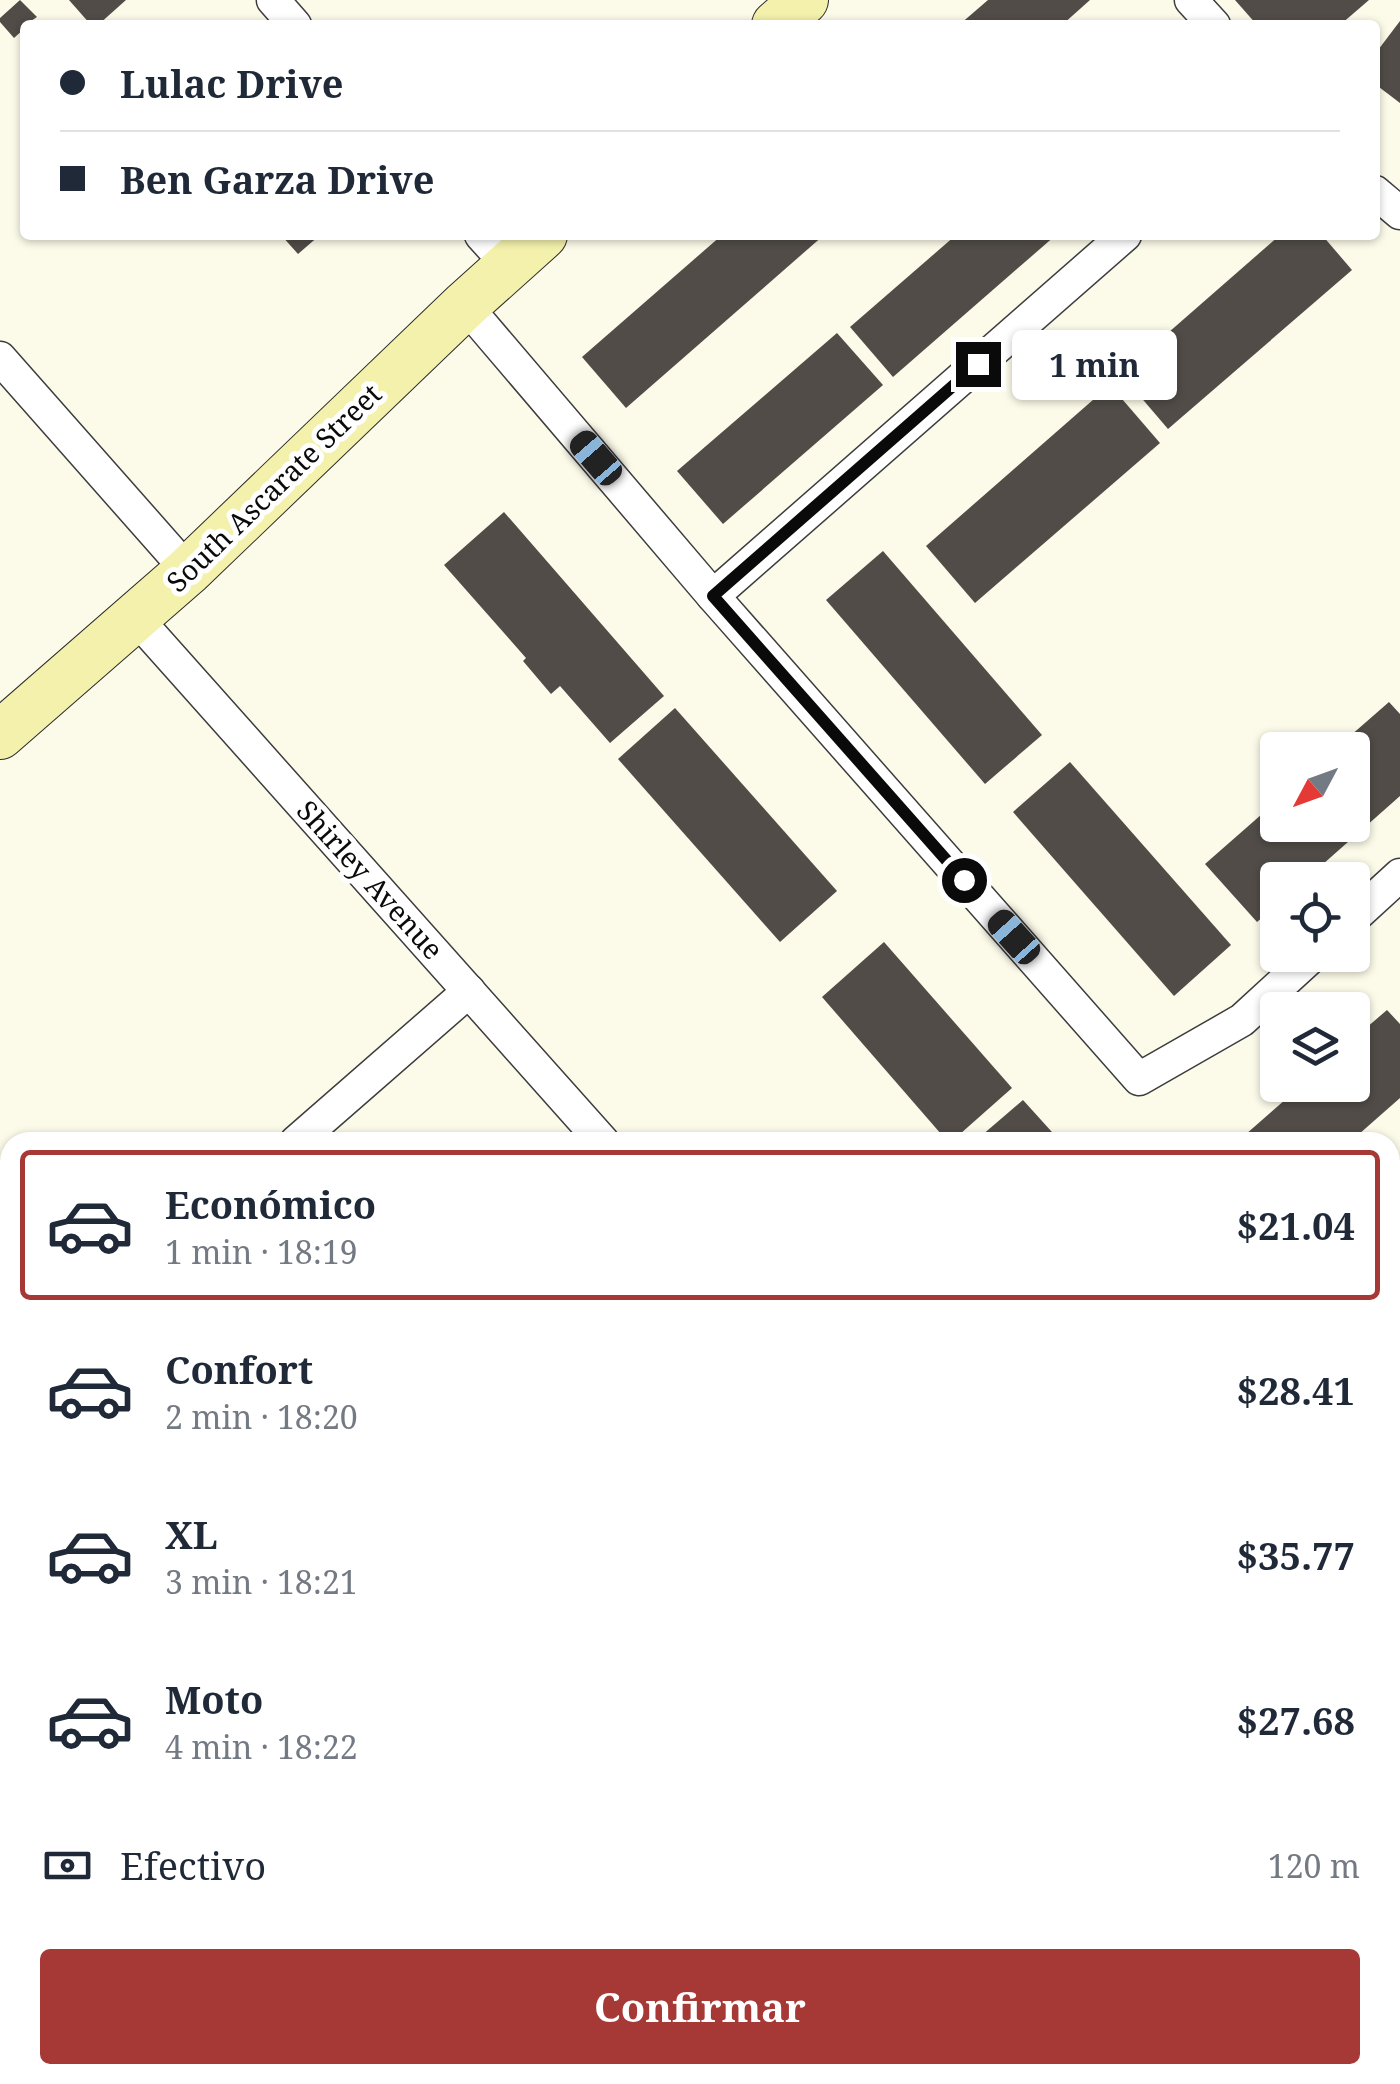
<!DOCTYPE html>
<html lang="es">
<meta charset="utf-8">
<style>
body{margin:0;font-family:"Noto Serif",serif;background:#f2f2f3;color:#1f2937;height:100vh;display:flex;flex-direction:column;font-size:38px;white-space:nowrap}
*{box-sizing:border-box;margin:0}
p{font-size:32px;color:#747a83}
.icon{flex:none;width:55px;height:55px;fill:none;stroke:currentColor;stroke-width:2;stroke-linecap:round;stroke-linejoin:round}
.map{position:relative;flex:1;overflow:hidden}
.sheet{position:absolute;left:0px;top:1132px;width:1400px;height:952px;display:flex;flex-direction:column;background:#fff;border-radius:30px 30px 0 0;box-shadow:0 2px 8px #0004}
.sheet>*{flex:none}
.banner{position:absolute;left:20px;top:20px;width:1360px;height:220px;border-radius:10px;box-shadow:0 2px 8px #0004;display:grid;align-content:center;height:220px;padding:0 40px;background:#fff}
.needle{width:65px;rotate:229deg}
.controls{position:absolute;left:1260px;top:732px;display:grid;gap:20px}
.controls a{display:grid;place-items:center;width:110px;height:110px;border-radius:10px;background:#fff;box-shadow:0 2px 8px #0004;font-size:50px}
.end{position:absolute;width:45px;height:45px;margin:-22px;border:12px solid #0a0a0a;background:#fff;box-shadow:0 0 0 5px #fff}
.from{border-radius:50%}
.bubble{position:absolute;height:70px;border-radius:10px;background:#fff;box-shadow:0 2px 8px #0004;font-size:32px;font-weight:700;line-height:70px;text-align:center}
.car{position:absolute;width:30px;height:60px;margin:-30px -15px;border-radius:12px;box-shadow:0 0 8px 2px #0007;background:linear-gradient(#222 24%,#8ab4d8 0 40%,#222 0 76%,#8ab4d8 0 86%,#222 0)}
.banner b{display:flex;align-items:center;gap:35px;height:95px;font-size:38px}
.banner b+b{border-top:2px solid #e0e1e3}
.banner i{width:25px;height:25px;background:#1f2937}
ul{padding:18px 0 0;list-style:none}
li{display:flex;align-items:center;gap:30px;height:150px;margin:0 20px 15px;padding:0 20px;border:5px solid transparent;border-radius:10px}
li div{flex:1}
li b{display:block;font-size:38px}
li em{font-style:normal;font-weight:700}
li.on{border-color:#a63835}
li>.icon{width:90px;height:90px;stroke-width:1.5}
.pay{display:flex;align-items:center;gap:25px;height:110px;padding:0 40px;font-size:38px}
.pay p{margin-inline-start:auto}
.cta{display:flex;gap:20px;margin-top:auto;padding:20px 40px}
.cta a{flex:1;height:115px;border-radius:10px;background:#a63835;color:#fff;font-size:40px;font-weight:700;line-height:115px;text-align:center}
.map>svg:first-child{display:block}
.building{fill:#514c47}
.lines{fill:none;stroke-linecap:round;stroke-linejoin:round}
.street-casing{stroke:#3d3d3d;stroke-width:35}
.secondary-casing{stroke:#2c2c2c;stroke-width:50}
.street{stroke:#fff;stroke-width:32}
.secondary{stroke:#f4f1ac;stroke-width:48}
.route{stroke:#0a0a0a;stroke-width:12}
.labels{text-anchor:middle;stroke-width:10;stroke-linejoin:round;paint-order:stroke}
.street-label{font-size:28px;fill:#0a0a0a;stroke:#fff}
</style>
<div class="map">
<svg width="1400" height="2084" viewBox="0 0 1400 2084">
<rect width="100%" height="100%" fill="#fcfae9"/>
<!-- building -->
<g class="building">
<polygon points="20,0 37,17 25,25 25,28 14,38 0,22 0,18"/>
<polygon points="69,0 126,0 98,25 91,25"/>
<polygon points="988,0 1090,0 1062,25 959,25"/>
<polygon points="1235,0 1369,0 1340,25 1257,25"/>
<polygon points="1400,21 1400,103 1375,84 1375,54"/>
<polygon points="281,235 320,235 298,254"/>
<polygon points="722,235 824,235 626,408 582,357"/>
<polygon points="956,235 1056,235 893,377 850,327"/>
<polygon points="1280,235 1322,235 1352,270 1168,429 1121,374"/>
<polygon points="837,333 883,385 723,524 677,471"/>
<polygon points="1110,385 1160,443 975,603 926,546"/>
<polygon points="504,512 664,696 610,743 560,686 551,694 523,661 526,658 444,565"/>
<polygon points="883,551 1042,735 985,784 826,600"/>
<polygon points="1389,702 1400,714 1400,796 1305,880 1278,880 1278,904 1257,922 1205,864 1278,800 1278,825 1352,825 1352,750 1334,750"/>
<polygon points="675,708 837,891 780,942 618,759"/>
<polygon points="1070,762 1231,945 1174,996 1013,812"/>
<polygon points="884,942 1012,1088 951,1142 948,1142 822,997"/>
<polygon points="1387,1010 1400,1024 1400,1098 1350,1142 1237,1142 1302,1085 1352,1085 1352,1040"/>
<polygon points="1023,1100 1061,1142 974,1142"/>
</g>
<g class="lines">
<!-- street casing -->
<g class="street-casing">
<g id="street">
<polyline points="273,0 295,25"/>
<polyline points="1191,0 1214,25"/>
<polyline points="1375,192 1400,213"/>
<polyline points="481,235 509,266"/>
<polyline points="465,305 713,596 1139,1079 1242,1020 1313,955"/>
<polyline points="0,358 188,571"/>
<polyline points="713,596 1125,235"/>
<polyline points="136,618 603,1142"/>
<polyline points="1352,919 1400,875"/>
<polyline points="296,1142 469,991"/>
<polyline points="0,1183 10,1197"/>
<polyline points="1059,2075 1067,2084"/>
</g>
</g>
<!-- secondary casing -->
<g class="secondary-casing">
<g id="secondary">
<polyline points="776,25 804,0"/>
<polyline points="0,735 188,571 465,305 543,235"/>
<polyline points="1390,1668 1400,1659"/>
<polyline points="941,2084 951,2075"/>
</g>
</g>
<!-- street -->
<use href="#street" class="street"/>
<!-- secondary -->
<use href="#secondary" class="secondary"/>
</g>
<g class="lines">
<!-- route -->
<polyline class="route" points="964,880 713,596 978,364"/>
</g>
<g class="labels">
<!-- street labels -->
<g class="street-label">
<text transform="translate(274 488) rotate(-44)" y="10">South Ascarate Street</text>
<text transform="translate(370 880) rotate(48)" y="10">Shirley Avenue</text>
</g>
</g>
</svg>
<div class="controls">
<a><svg class="needle" viewBox="-14 -14 28 28"><path d="M0-13l5 13h-10z" fill="#e53935"/><path d="M0 13l5-13h-10z" fill="#747a83"/></svg></a>
<a><svg class="icon" aria-label="locate" viewBox="0 0 24 24"><circle cx="12" cy="12" r="6"/><path d="M12 2v4M12 18v4M2 12h4M18 12h4"/></svg></a>
<a><svg class="icon" aria-label="layers" viewBox="0 0 24 24"><path d="M12 4l9 5-9 5-9-5zM3 14l9 5 9-5"/></svg></a>
</div>
<i class="end from" style="left:964px;top:880px"></i>
<i class="end" style="left:978px;top:364px"></i>
<div class="bubble" style="left:1012px;top:330px;width:165px">1 min</div>
<i class="car" style="left:596px;top:458px;rotate:319deg"></i>
<i class="car" style="left:1014px;top:937px;rotate:318deg"></i>
<div class="banner">
<b><i class="from"></i>Lulac Drive</b>
<b><i></i>Ben Garza Drive</b>
</div>
<section class="sheet">
<ul>
<li class="on"><svg class="icon" aria-label="car" viewBox="0 0 24 24"><path d="M5 17H2v-5l4-1 3-4h7l3 4 3 1v5h-3M9 17h6M6 11h13"/><circle cx="7" cy="17" r="2"/><circle cx="17" cy="17" r="2"/></svg><div><b>Económico</b><p>1 min · 18:19</p></div><em>$21.04</em></li>
<li><svg class="icon" aria-label="car" viewBox="0 0 24 24"><path d="M5 17H2v-5l4-1 3-4h7l3 4 3 1v5h-3M9 17h6M6 11h13"/><circle cx="7" cy="17" r="2"/><circle cx="17" cy="17" r="2"/></svg><div><b>Confort</b><p>2 min · 18:20</p></div><em>$28.41</em></li>
<li><svg class="icon" aria-label="car" viewBox="0 0 24 24"><path d="M5 17H2v-5l4-1 3-4h7l3 4 3 1v5h-3M9 17h6M6 11h13"/><circle cx="7" cy="17" r="2"/><circle cx="17" cy="17" r="2"/></svg><div><b>XL</b><p>3 min · 18:21</p></div><em>$35.77</em></li>
<li><svg class="icon" aria-label="car" viewBox="0 0 24 24"><path d="M5 17H2v-5l4-1 3-4h7l3 4 3 1v5h-3M9 17h6M6 11h13"/><circle cx="7" cy="17" r="2"/><circle cx="17" cy="17" r="2"/></svg><div><b>Moto</b><p>4 min · 18:22</p></div><em>$27.68</em></li>
</ul>
<div class="pay"><svg class="icon" aria-label="cash" viewBox="0 0 24 24"><path d="M3 7h18v10H3z"/><circle cx="12" cy="12" r="2"/></svg>Efectivo<p>120 m</p></div>
<div class="cta"><a>Confirmar</a></div>
</section>
</div>
